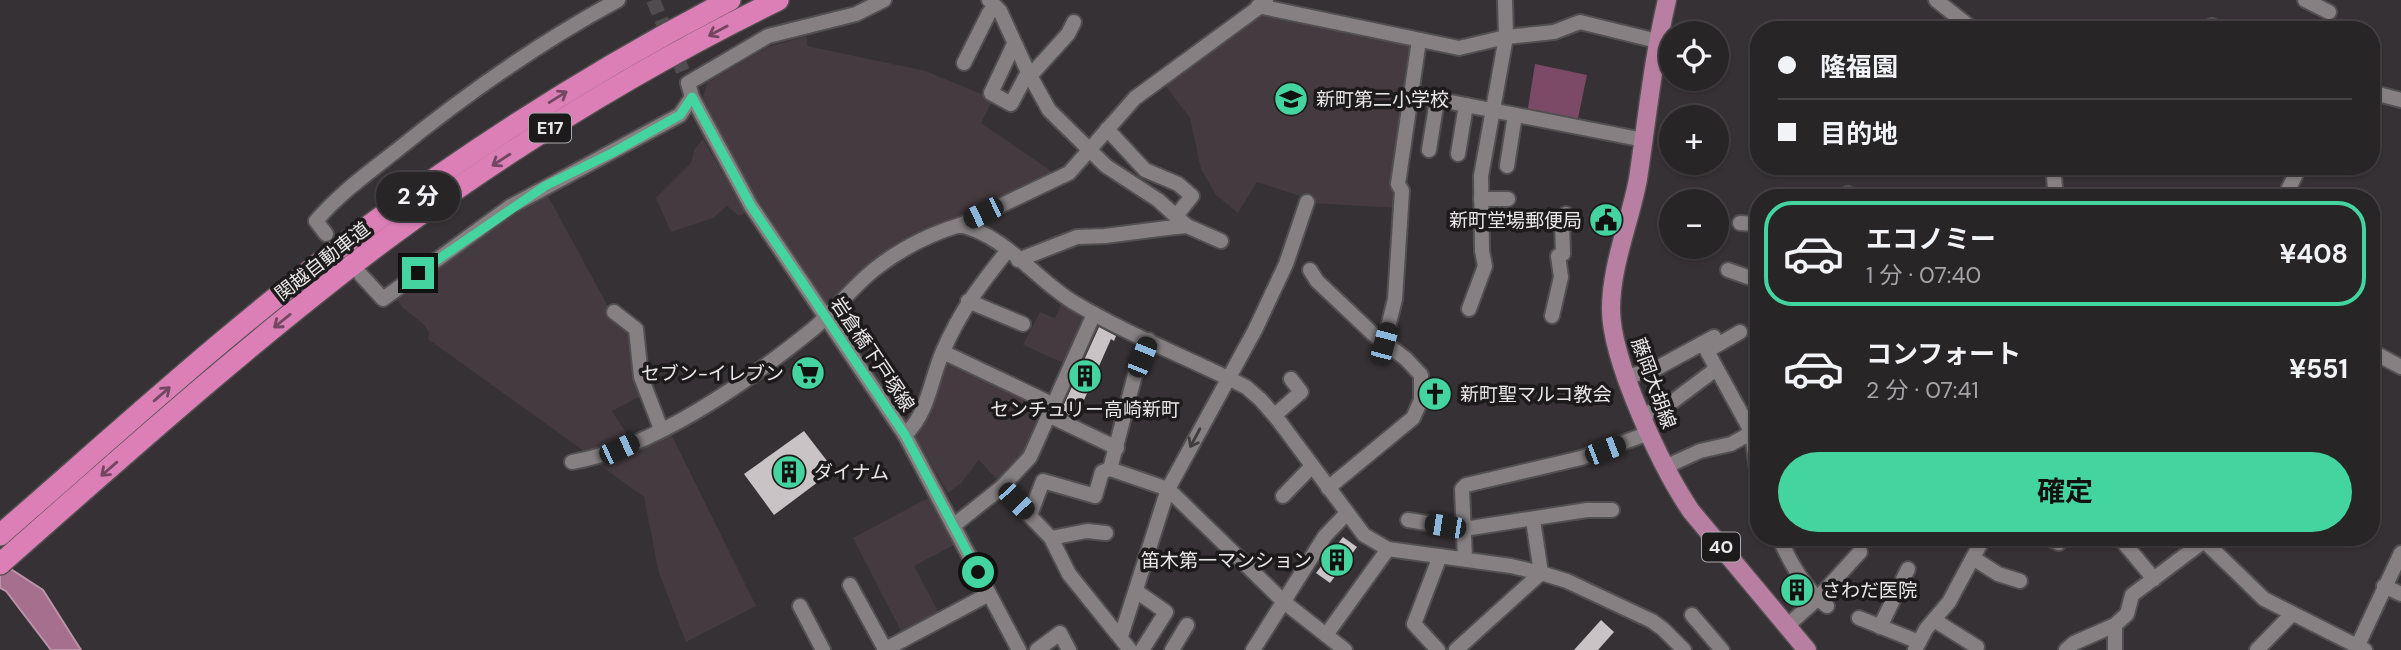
<!DOCTYPE html>
<html lang="ja">
<meta charset="utf-8">
<style>
body{margin:0;font-family:"DM Sans","Noto Sans JP",sans-serif;background:#302d2f;color:#f1f3f6;height:100vh;display:flex;flex-direction:column;font-size:26px;white-space:nowrap}
*{box-sizing:border-box;margin:0}
p{font-size:23px;color:#a5a5a7}
.icon{flex:none;width:38px;height:38px;fill:none;stroke:currentColor;stroke-width:2;stroke-linecap:round;stroke-linejoin:round}
.map{position:relative;flex:1;overflow:hidden}
.details{position:absolute;left:1750px;top:189px;width:630px;height:357px;display:flex;flex-direction:column;background:#282527;border-radius:28px;box-shadow:0 2px 5px #0004,0 0 0 2px #444244}
.details>*{flex:none}
.hud{position:absolute;left:1750px;top:21px;width:630px;height:154px;border-radius:28px;box-shadow:0 2px 5px #0004,0 0 0 2px #444244;display:grid;align-content:center;height:154px;padding:0 28px;background:#282527}
.fabs{position:absolute;left:1659px;top:21px;display:grid;gap:14px}
.fabs a{display:grid;place-items:center;width:70px;height:70px;border-radius:50%;background:#282527;box-shadow:0 2px 5px #0004,0 0 0 2px #444244;font-size:35px}
.end{position:absolute;width:32px;height:32px;margin:-16px;border:9px solid #44d49f;background:#111;box-shadow:0 0 0 4px #111}
.from{border-radius:50%}
.bubble{position:absolute;height:49px;border-radius:24px;background:#282527;box-shadow:0 2px 5px #0004,0 0 0 2px #444244;font-size:23px;font-weight:700;line-height:49px;text-align:center}
.car{position:absolute;width:21px;height:42px;margin:-21px -10px;border-radius:9px;box-shadow:0 0 5px 2px #0007;background:linear-gradient(#222 24%,#8ab4d8 0 40%,#222 0 76%,#8ab4d8 0 86%,#222 0)}
.hud b{display:flex;align-items:center;gap:24px;height:66px;font-size:26px}
.hud b+b{border-top:2px solid #444244}
.hud i{width:18px;height:18px;background:#f1f3f6}
ul{padding:12px 0 0;list-style:none}
li{display:flex;align-items:center;gap:21px;height:105px;margin:0 14px 10px;padding:0 14px;border:4px solid transparent;border-radius:28px}
li div{flex:1}
li b{display:block;font-size:26px}
li em{font-style:normal;font-weight:700}
li.active{border-color:#44d49f}
li>.icon{width:63px;height:63px;stroke-width:1.5}
.primary-button{display:flex;gap:14px;margin-top:auto;padding:14px 28px}
.primary-button a{flex:1;height:80px;border-radius:42px;background:#44d49f;color:#111;font-size:28px;font-weight:700;line-height:80px;text-align:center}
.map>svg:first-child{display:block}
.built{fill:#443a3f}
.green{fill:#7c4a67}
.water{fill:#a66f8e;stroke:#ba93a9;stroke-width:2}
.building{fill:#c9c3c6}
.lines{fill:none;stroke-linecap:round;stroke-linejoin:round}
.minor-tunnel{stroke:#514c4f;stroke-width:14;stroke-dasharray:14 7;stroke-linecap:butt}
.minor-casing{stroke:#524f50;stroke-width:18}
.major-casing{stroke:#524f50;stroke-width:21}
.highway-casing{stroke:#524f50;stroke-width:24}
.minor{stroke:#868083;stroke-width:14}
.major{stroke:#b97fa2;stroke-width:18}
.highway{stroke:#db7fb6;stroke-width:21}
.oneway{stroke:#724761}
.oneway2{stroke:#413e3f}
.route{stroke:#44d49f;stroke-width:9}
.labels{text-anchor:middle;stroke-width:7;stroke-linejoin:round;paint-order:stroke}
.shield{fill:#1c1a1b;stroke:#acaaaa;stroke-width:2}
.shield-label{font-size:18px;font-weight:bold;fill:#eae7e8}
.poi-label{font-size:19px;fill:#eae7e8;stroke:#1c1a1b;text-anchor:start}
.street-label{font-size:19px;fill:#eae7e8;stroke:#1c1a1b}
</style>
<div class="map">
<svg width="2401" height="650" viewBox="0 0 2401 650">
<rect width="100%" height="100%" fill="#363134"/>
<!-- built -->
<g class="built">
<polygon points="1260,9 1412,43 1397,208 1310,203 1303,197 1257,182 1238,213 1216,195 1201,169 1190,118 1161,80"/>
<polygon points="807,36 807,46 926,71 993,99 981,123 1057,175 917,238 833,305 825,305 741,173 703,97 708,82 768,47"/>
<polygon points="703,139 745,213 739,216 727,206 713,218 671,232 656,198 691,163 694,150"/>
<polygon points="541,195 548,196 612,314 634,330 645,394 612,411 630,439 588,454 428,339 429,332 423,324 402,307 395,297 483,230"/>
<polygon points="1063,300 1088,315 1068,365 1023,345 1040,312 1055,318"/>
<polygon points="946,358 1050,405 1029,453 1000,483 979,460 961,483 948,493 913,433"/>
<polygon points="669,430 756,606 686,642 659,573 644,497 597,463"/>
<polygon points="930,497 954,545 914,566 940,615 903,635 853,538"/>
</g>
<!-- green -->
<polygon class="green" points="1535,64 1587,75 1577,123 1527,114"/>
<!-- water -->
<polygon class="water" points="0,562 43,590 81,650 51,650 6,591 0,588"/>
<!-- building -->
<g class="building">
<polygon points="1099,327 1116,336 1114,341 1111,339 1076,418 1061,411"/>
<polygon points="804,431 834,470 774,515 744,474"/>
<polygon points="1343,537 1357,547 1330,583 1316,573"/>
<polygon points="1601,620 1614,632 1598,650 1574,650"/>
</g>
<g class="lines">
<!-- minor-tunnel -->
<polyline class="minor-tunnel" points="653,0 688,83"/>
<!-- minor casing -->
<g class="minor-casing">
<g id="minor">
<polyline points="884,0 856,14 768,36 688,83 692,97 751,206 905,435 1019,650"/>
<polyline points="989,0 1000,11 1028,72 1049,110 1106,166 1158,200 1187,226"/>
<polyline points="1936,0 1974,30"/>
<polyline points="2305,0 2329,12"/>
<polyline points="1258,6 1459,48 1506,37 1554,32 1580,22 1657,41"/>
<polyline points="2211,30 2212,26"/>
<polyline points="1014,44 991,93 1011,104 1028,72"/>
<polyline points="964,63 989,13 995,6"/>
<polyline points="1030,76 1068,34 1074,22"/>
<polyline points="2371,92 2401,100"/>
<polyline points="1410,94 1644,140"/>
<polyline points="1107,129 1145,170 1178,184 1192,196 1176,216"/>
<polyline points="1429,150 1437,100"/>
<polyline points="1458,154 1466,105"/>
<polyline points="1507,166 1515,115"/>
<polyline points="2053,166 2056,198"/>
<polyline points="1847,198 1848,194"/>
<polyline points="2284,198 2300,166"/>
<polyline points="1481,199 1508,199"/>
<polyline points="1740,223 1759,224"/>
<polyline points="960,225 1069,173 1135,98 1266,2"/>
<path d="M326,234L316,221C339,194 368,173 396,151C465,95 540,42 618,0"/>
<polyline points="1563,254 1562,222 1566,214"/>
<polyline points="1018,260 1077,237 1105,236 1167,228 1187,226 1221,241"/>
<polyline points="1310,270 1317,281 1372,333 1406,359 1421,375 1421,400 1413,418 1328,488"/>
<polyline points="1728,270 1759,281"/>
<polyline points="361,275 383,299 511,206 680,115 692,97"/>
<polyline points="968,301 1023,324"/>
<polyline points="1469,309 1485,266 1482,251 1481,176 1506,37 1505,0"/>
<polyline points="614,312 636,329 641,377 661,429"/>
<polyline points="1552,316 1561,277 1558,256"/>
<polyline points="1740,332 1707,351 1752,433 1759,483"/>
<polyline points="1384,343 1395,299 1402,191 1398,184 1419,40"/>
<polyline points="2371,351 2401,367"/>
<polyline points="943,352 1054,405"/>
<polyline points="1627,377 1657,368 1714,337"/>
<polyline points="1275,415 1301,392 1291,379"/>
<polyline points="1642,415 1668,405 1716,369"/>
<polyline points="1050,416 1117,448"/>
<path d="M905,435C929,412 930,381 943,351C961,310 980,285 1008,250"/>
<path d="M572,462C654,448 749,381 813,329C835,311 852,287 875,269C899,250 930,234 960,225C1006,236 1034,278 1073,302C1128,335 1189,358 1246,387L1261,400L1279,421L1364,535L1388,549L1511,566L1541,573L1567,581L1652,621L1663,629L1684,650"/>
<polyline points="1665,467 1700,451 1731,444 1758,429"/>
<polyline points="1110,469 1135,375 1149,340"/>
<polyline points="1002,487 1051,538 1069,574 1130,650"/>
<polyline points="1283,496 1312,466"/>
<polyline points="1030,515 1043,481 1095,496 1102,472 1110,469 1168,489 1284,602 1345,650"/>
<polyline points="1408,520 1464,529 1587,510 1612,510"/>
<polyline points="953,526 1002,487 1030,457 1094,314"/>
<path d="M1779,537C1789,561 1806,591 1827,606"/>
<polyline points="2045,537 2059,543"/>
<polyline points="2119,537 2154,579"/>
<polyline points="2200,537 2264,599 2365,650"/>
<polyline points="1051,538 1087,531 1106,533"/>
<polyline points="1973,558 1998,574 2020,581"/>
<polyline points="1465,559 1462,489 1466,485 1581,458 1649,433"/>
<polyline points="850,585 885,649"/>
<polyline points="2384,586 2401,594"/>
<polyline points="1136,591 1166,612 1142,650"/>
<polyline points="800,606 823,650"/>
<polyline points="1692,615 1722,650"/>
<polyline points="1859,618 1919,642"/>
<polyline points="1934,620 1977,647"/>
<polyline points="1787,626 1817,599 1860,552"/>
<polyline points="1880,627 1908,569"/>
<polyline points="1326,635 1388,549"/>
<polyline points="1121,636 1168,489 1255,330 1286,264 1307,202"/>
<polyline points="2357,647 2401,553"/>
<polyline points="884,650 989,594"/>
<polyline points="1037,650 1060,633 1069,650"/>
<polyline points="1172,650 1187,625"/>
<polyline points="1253,650 1325,536 1346,514"/>
<polyline points="1438,650 1414,624 1440,556"/>
<polyline points="1456,650 1541,573 1533,520"/>
<polyline points="1915,650 1926,629 1949,602 1984,537"/>
<polyline points="2066,650 2074,643 2115,625 2127,614 2132,595 2204,541"/>
<polyline points="2115,650 2115,625"/>
<polyline points="2257,650 2292,614"/>
</g>
</g>
<!-- major casing -->
<g class="major-casing">
<path id="major" d="M1667,0C1653,59 1647,119 1638,179C1630,222 1611,265 1611,309C1611,361 1662,468 1691,511L1807,650"/>
</g>
<!-- highway casing -->
<g class="highway-casing">
<g id="highway">
<path d="M0,535C121,430 240,320 370,225C484,141 604,65 730,0"/>
<path d="M0,564C126,453 251,341 385,240C508,149 641,67 778,0"/>
</g>
</g>
<!-- minor -->
<use href="#minor" class="minor"/>
<!-- major -->
<use href="#major" class="major"/>
<!-- highway -->
<use href="#highway" class="highway"/>
</g>
<!-- one-way arrows -->
<defs><path id="oneway-shaft" d="M-6 0H5M1.5-3L5.5 0L1.5 3" fill="none" stroke-width="1.6" stroke-linecap="round" stroke-linejoin="round" transform="scale(1.75)"/></defs>
<g class="oneway">
<use href="#oneway-shaft" transform="translate(718 31) rotate(152)"/>
<use href="#oneway-shaft" transform="translate(558 97) rotate(-32)"/>
<use href="#oneway-shaft" transform="translate(501 160) rotate(147)"/>
<use href="#oneway-shaft" transform="translate(282 321) rotate(141)"/>
<use href="#oneway-shaft" transform="translate(162 394) rotate(-41)"/>
<use href="#oneway-shaft" transform="translate(109 469) rotate(139)"/>
</g>
<use class="oneway2" href="#oneway-shaft" transform="translate(1195 438) rotate(118)"/>
<g class="lines">
<!-- route -->
<polyline class="route" points="418,273 545,186 612,153 680,115 692,97 751,206 905,435 978,572"/>
</g>
<!-- icons -->
<defs>
<g id="school-disc" transform="scale(1.75)"><circle r="9.5" fill="#44d49f" stroke="#1c1a1b"/><path d="M0-5L7-2L0 1L-7-2ZM-4 1L0 2.5L4 1V4Q0 6-4 4Z" fill="#111"/></g>
<g id="civic-disc" transform="scale(1.75)"><circle r="9.5" fill="#44d49f" stroke="#1c1a1b"/><path d="M-.6-6.5H3V-4.5H.6V-3L4-1V1h2V6H-6V1h2V-1L-.6-3ZM-1.2 2.5V6h2.4V2.5Z" fill="#111"/></g>
<g id="supermarket-disc" transform="scale(1.75)"><circle r="9.5" fill="#44d49f" stroke="#1c1a1b"/><path d="M-6-5.5h2.5l.6 2H6L4.5 2H-2.5L-4.4-4H-6ZM-1.5 3.2a1.3 1.3 0 1 0 .1 0ZM3 3.2a1.3 1.3 0 1 0 .1 0Z" fill="#111"/></g>
<g id="building-disc" transform="scale(1.75)"><circle r="9.5" fill="#44d49f" stroke="#1c1a1b"/><path d="M-4-6H4V6H1V3H-1V6H-4ZM-2.5-4.3h1.7v1.8h-1.7ZM.8-4.3h1.7v1.8H.8ZM-2.5-1h1.7V.8h-1.7ZM.8-1h1.7V.8H.8Z" fill="#111"/></g>
<g id="church-disc" transform="scale(1.75)"><circle r="9.5" fill="#44d49f" stroke="#1c1a1b"/><path d="M-1.2-6h2.4v3.5h3.3v2.4h-3.3V6h-2.4V-.1h-3.3v-2.4h3.3Z" fill="#111"/></g>
</defs>
<g fill-rule="evenodd">
<use href="#school-disc" x="1291" y="99"/>
<use href="#civic-disc" x="1606" y="220"/>
<use href="#supermarket-disc" x="808" y="373"/>
<use href="#building-disc" x="1085" y="376"/>
<use href="#church-disc" x="1435" y="394"/>
<use href="#building-disc" x="789" y="472"/>
<use href="#building-disc" x="1337" y="560"/>
<use href="#building-disc" x="1797" y="590"/>
</g>
<g class="labels">
<!-- shield labels -->
<g class="shield">
<rect x="529" y="113.5" width="42" height="29" rx="5"/>
<rect x="1702" y="532.5" width="38" height="29" rx="5"/>
</g>
<g class="shield-label">
<text x="550" y="134">E17</text>
<text x="1721" y="553">40</text>
</g>
<!-- poi labels -->
<g class="poi-label">
<text x="1316" y="106">新町第二小学校</text>
<text x="1582" y="227" text-anchor="end">新町堂場郵便局</text>
<text x="784" y="380" text-anchor="end">セブン-イレブン</text>
<text x="1460" y="401">新町聖マルコ教会</text>
<text x="1085" y="416" text-anchor="middle">センチュリー高崎新町</text>
<text x="814" y="479">ダイナム</text>
<text x="1312" y="567" text-anchor="end">笛木第一マンション</text>
<text x="1822" y="597">さわだ医院</text>
</g>
<!-- street labels -->
<g class="street-label">
<text transform="translate(322 261) rotate(-38)" y="7">関越自動車道</text>
<text transform="translate(873 354) rotate(56)" y="7">岩倉橋下戸塚線</text>
<text transform="translate(1654 383) rotate(70)" y="7">藤岡大胡線</text>
</g>
</g>
</svg>
<div class="fabs">
<a><svg class="icon" aria-label="locate" viewBox="0 0 24 24"><circle cx="12" cy="12" r="6"/><path d="M12 2v4M12 18v4M2 12h4M18 12h4"/></svg></a>
<a>+</a>
<a>−</a>
</div>
<i class="end from" style="left:978px;top:572px"></i>
<i class="end" style="left:418px;top:273px"></i>
<div class="bubble" style="left:376px;top:172px;width:84px">2 分</div>
<i class="car" style="left:983px;top:213px;rotate:244deg"></i>
<i class="car" style="left:1384px;top:343px;rotate:15deg"></i>
<i class="car" style="left:1142px;top:357px;rotate:22deg"></i>
<i class="car" style="left:619px;top:449px;rotate:65deg"></i>
<i class="car" style="left:1605px;top:450px;rotate:69deg"></i>
<i class="car" style="left:1016px;top:501px;rotate:136deg"></i>
<i class="car" style="left:1445px;top:526px;rotate:279deg"></i>
<div class="hud">
<b><i class="from"></i>隆福園</b>
<b><i></i>目的地</b>
</div>
<section class="details">
<ul>
<li class="active"><svg class="icon" aria-label="car" viewBox="0 0 24 24"><path d="M5 17H2v-5l4-1 3-4h7l3 4 3 1v5h-3M9 17h6M6 11h13"/><circle cx="7" cy="17" r="2"/><circle cx="17" cy="17" r="2"/></svg><div><b>エコノミー</b><p>1 分 · 07:40</p></div><em>¥408</em></li>
<li><svg class="icon" aria-label="car" viewBox="0 0 24 24"><path d="M5 17H2v-5l4-1 3-4h7l3 4 3 1v5h-3M9 17h6M6 11h13"/><circle cx="7" cy="17" r="2"/><circle cx="17" cy="17" r="2"/></svg><div><b>コンフォート</b><p>2 分 · 07:41</p></div><em>¥551</em></li>
</ul>
<div class="primary-button"><a>確定</a></div>
</section>
</div>
